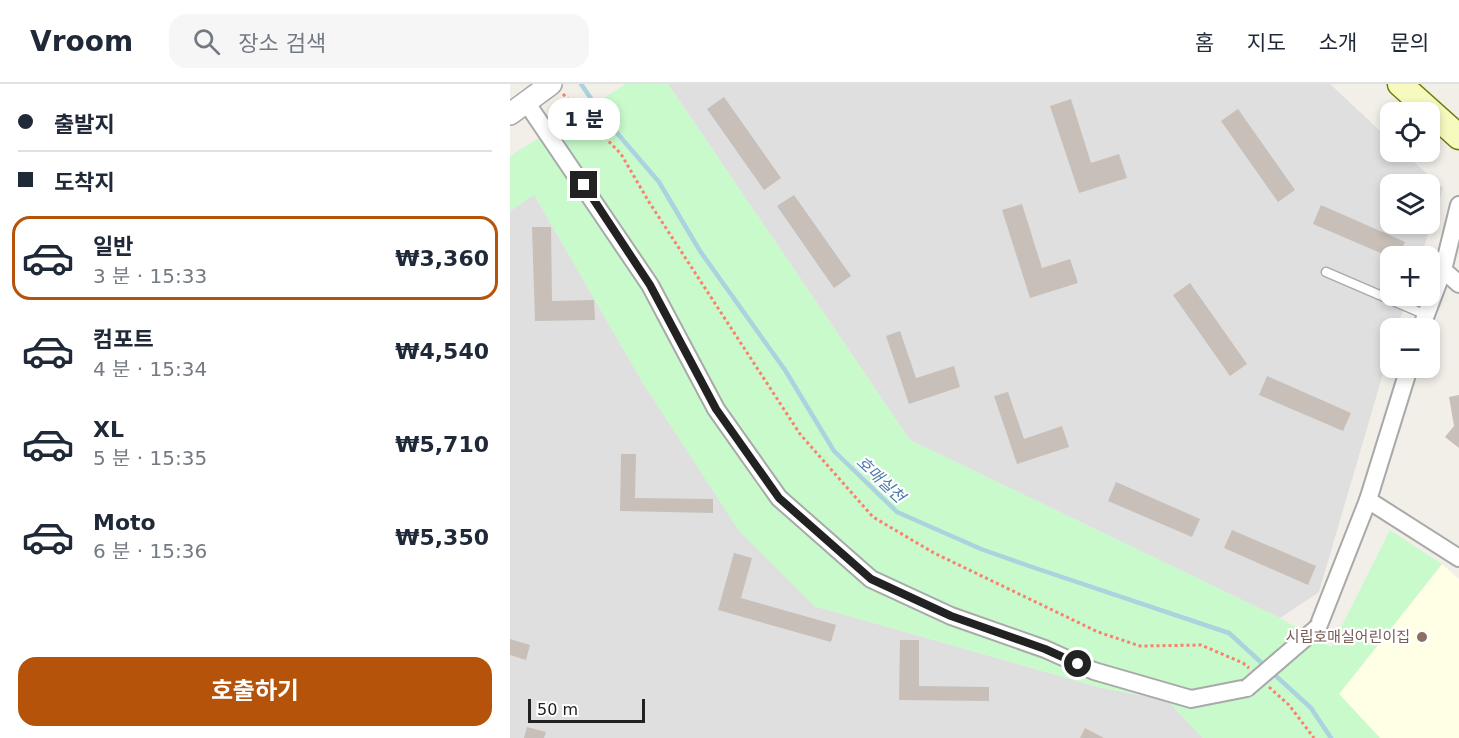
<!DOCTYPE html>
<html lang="ko">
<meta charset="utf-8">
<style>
body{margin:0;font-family:"DejaVu Sans","Noto Sans KR",sans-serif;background:#f6f6f7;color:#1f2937;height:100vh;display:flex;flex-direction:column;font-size:22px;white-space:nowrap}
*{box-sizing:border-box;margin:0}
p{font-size:20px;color:#747a83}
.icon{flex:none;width:33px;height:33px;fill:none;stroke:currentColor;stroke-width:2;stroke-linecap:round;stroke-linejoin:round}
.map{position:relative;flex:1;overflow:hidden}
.sheet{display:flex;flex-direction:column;background:#fff;width:510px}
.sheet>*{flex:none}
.banner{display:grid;align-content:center;height:132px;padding:0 18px;background:#fff}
.tools{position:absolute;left:870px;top:18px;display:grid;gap:12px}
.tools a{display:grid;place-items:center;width:60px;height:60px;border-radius:12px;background:#fff;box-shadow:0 3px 9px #0003;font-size:30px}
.scale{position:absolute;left:18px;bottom:15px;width:117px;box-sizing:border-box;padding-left:6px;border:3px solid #222;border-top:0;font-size:16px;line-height:21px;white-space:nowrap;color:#222;-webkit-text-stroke:4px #fff;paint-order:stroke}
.end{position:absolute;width:27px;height:27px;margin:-14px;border:8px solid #222;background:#fff;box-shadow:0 0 0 3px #fff}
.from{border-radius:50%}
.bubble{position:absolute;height:42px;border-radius:18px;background:#fff;box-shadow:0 3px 9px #0003;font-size:20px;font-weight:700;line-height:42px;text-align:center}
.banner b{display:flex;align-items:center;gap:21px;height:57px;font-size:22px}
.banner b+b{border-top:2px solid #e0e1e3}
.banner i{width:15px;height:15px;background:#1f2937}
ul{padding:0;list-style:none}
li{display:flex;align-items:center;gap:18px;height:84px;margin:0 12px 9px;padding:0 6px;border:3px solid transparent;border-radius:18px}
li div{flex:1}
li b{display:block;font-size:22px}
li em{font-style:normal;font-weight:700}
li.current{border-color:#b45309}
li>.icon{width:54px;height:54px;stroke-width:1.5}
.action{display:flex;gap:12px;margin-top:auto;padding:12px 18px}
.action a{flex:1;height:69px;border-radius:18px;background:#b45309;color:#fff;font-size:24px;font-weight:700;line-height:69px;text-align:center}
header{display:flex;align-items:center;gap:36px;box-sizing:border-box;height:84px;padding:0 30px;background:#fff;border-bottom:2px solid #e0e1e3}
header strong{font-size:28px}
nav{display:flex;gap:33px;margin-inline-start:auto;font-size:21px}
.search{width:420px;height:54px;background:#f6f6f7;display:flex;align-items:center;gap:15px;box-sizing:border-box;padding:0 21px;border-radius:18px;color:#747a83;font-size:22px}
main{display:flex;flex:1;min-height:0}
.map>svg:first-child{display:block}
.residential{fill:#e0dfdf;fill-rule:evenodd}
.education{fill:#ffffe5}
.park{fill:#c8facc}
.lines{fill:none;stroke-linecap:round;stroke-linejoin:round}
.stream{stroke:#aad3df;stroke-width:4.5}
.building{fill:#c7bfb8}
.service-casing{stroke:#a9a9a9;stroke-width:11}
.minor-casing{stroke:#a9a9a9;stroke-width:20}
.tertiary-casing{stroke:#a9a9a9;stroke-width:24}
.secondary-casing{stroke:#707d05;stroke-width:27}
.path{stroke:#fa8072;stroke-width:3;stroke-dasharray:3 3;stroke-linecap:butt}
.service{stroke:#fff;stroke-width:8}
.minor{stroke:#fff;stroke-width:16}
.tertiary{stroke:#fff;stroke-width:21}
.secondary{stroke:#f7fabf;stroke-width:24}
.minor-bridge-casing{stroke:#a9a9a9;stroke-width:20;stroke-linecap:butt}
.minor-bridge{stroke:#fff;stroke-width:16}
.route{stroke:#222;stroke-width:8}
.education-dot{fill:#8d6e63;stroke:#fff;stroke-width:2}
.labels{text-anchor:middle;stroke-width:4.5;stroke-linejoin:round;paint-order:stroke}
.education-label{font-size:15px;fill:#785e54;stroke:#fff;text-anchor:end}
.water-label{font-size:16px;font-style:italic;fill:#4a7aab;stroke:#fff}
</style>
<header>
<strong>Vroom</strong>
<div class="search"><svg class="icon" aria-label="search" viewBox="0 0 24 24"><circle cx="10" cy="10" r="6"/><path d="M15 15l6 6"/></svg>장소 검색</div>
<nav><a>홈</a><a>지도</a><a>소개</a><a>문의</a></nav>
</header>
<main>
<section class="sheet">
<div class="banner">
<b><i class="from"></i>출발지</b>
<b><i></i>도착지</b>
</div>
<ul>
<li class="current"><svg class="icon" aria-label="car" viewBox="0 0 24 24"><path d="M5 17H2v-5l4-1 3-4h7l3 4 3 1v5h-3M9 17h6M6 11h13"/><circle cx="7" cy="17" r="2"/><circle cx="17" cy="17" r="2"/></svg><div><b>일반</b><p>3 분 · 15:33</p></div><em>₩3,360</em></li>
<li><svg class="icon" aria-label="car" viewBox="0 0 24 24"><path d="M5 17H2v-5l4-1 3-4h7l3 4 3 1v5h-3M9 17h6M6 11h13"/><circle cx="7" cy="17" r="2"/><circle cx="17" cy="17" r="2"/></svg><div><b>컴포트</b><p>4 분 · 15:34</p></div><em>₩4,540</em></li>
<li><svg class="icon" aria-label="car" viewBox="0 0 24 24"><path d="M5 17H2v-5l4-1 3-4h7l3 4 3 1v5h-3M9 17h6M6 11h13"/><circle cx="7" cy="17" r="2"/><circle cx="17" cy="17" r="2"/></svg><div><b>XL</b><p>5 분 · 15:35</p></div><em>₩5,710</em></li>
<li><svg class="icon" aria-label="car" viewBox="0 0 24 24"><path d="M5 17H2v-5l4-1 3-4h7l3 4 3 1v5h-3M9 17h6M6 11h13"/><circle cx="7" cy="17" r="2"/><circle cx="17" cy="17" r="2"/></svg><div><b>Moto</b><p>6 분 · 15:36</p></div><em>₩5,350</em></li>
</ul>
<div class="action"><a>호출하기</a></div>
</section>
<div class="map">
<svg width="949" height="654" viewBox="0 0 949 654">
<rect width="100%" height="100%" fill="#f2efe9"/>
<!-- residential -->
<g class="residential">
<path d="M158,0H820L880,56V68H893L933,104L911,172H880V212H898L887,244H880V266L809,508L770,534L400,356ZM880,100H920V140H880Z"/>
<polygon points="24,110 134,301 304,522 592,604 657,616 693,654 0,654 0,127"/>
</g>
<!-- education -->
<polygon class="education" points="932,480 949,495 949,654 870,654 829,610"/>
<!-- park -->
<polygon class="park" points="116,0 158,0 400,356 770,534 821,563 880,446 932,480 829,610 870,654 693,654 657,616 592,604 304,522 229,447 134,301 24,111 0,127 0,72"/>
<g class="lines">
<!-- stream -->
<polyline class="stream" points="71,0 95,35 149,98 190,167 275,286 324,367 387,428 471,465 522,483 719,549 801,624 821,654"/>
</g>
<!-- building -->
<g class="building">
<polygon points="214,13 271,94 254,106 197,25"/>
<polygon points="561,15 581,79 609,70 617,94 569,109 540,22"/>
<polygon points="728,25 785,106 768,118 711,37"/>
<polygon points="284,111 341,192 324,204 267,122"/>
<polygon points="512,120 532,184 560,175 568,199 520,214 492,126"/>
<polygon points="811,121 895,158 888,172 880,173 803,140"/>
<polygon points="22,143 41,143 42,217 84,216 85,236 25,237"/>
<polygon points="680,199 737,280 720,292 663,211"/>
<polygon points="390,247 406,294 444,282 450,303 399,320 376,252"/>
<polygon points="757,292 841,329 833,347 749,311"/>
<polygon points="498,308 514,355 552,342 559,363 507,380 484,312"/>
<polygon points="949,311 949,364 935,353 944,342 939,313"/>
<polygon points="111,370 126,370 125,414 203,415 203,429 110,427"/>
<polygon points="606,398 690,435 682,453 598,417"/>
<polygon points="722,446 806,482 798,501 714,464"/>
<polygon points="224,469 242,474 231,514 326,541 321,558 208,526"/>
<polygon points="0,555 20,561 16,576 0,571"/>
<polygon points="390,556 409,556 409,602 479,603 479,617 389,616"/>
<polygon points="17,643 36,648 34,654 14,654"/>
<polygon points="575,644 594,654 570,654"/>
</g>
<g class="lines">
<!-- service casing -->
<g class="service-casing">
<polyline id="service" points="816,188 916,231"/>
</g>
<!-- minor casing -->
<g class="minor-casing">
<g id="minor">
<polyline points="16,18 140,201 206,325 269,414 361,495 441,532 535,565 584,587 681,615 737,604"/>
<polyline points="933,186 949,200"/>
<polyline points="911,244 933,186 949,121"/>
<polyline points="858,416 949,474"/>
<polyline points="808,543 858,416 899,284"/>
</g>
</g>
<!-- tertiary casing -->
<g class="tertiary-casing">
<polyline id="tertiary" points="0,30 41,0"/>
</g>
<!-- secondary casing -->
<g class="secondary-casing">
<polyline id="secondary" points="890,0 949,53"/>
</g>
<!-- path -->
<g class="path">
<polyline points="53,10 111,70 139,118 290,350 363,433 424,469 588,548 630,562 691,561 733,579 739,584"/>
<polyline points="759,603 779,621 804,654"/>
</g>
<!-- service -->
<use href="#service" class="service"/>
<!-- minor -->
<use href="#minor" class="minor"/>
<!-- tertiary -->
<use href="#tertiary" class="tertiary"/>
<!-- secondary -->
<use href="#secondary" class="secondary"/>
<!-- minor-bridge casing -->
<g class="minor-bridge-casing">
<polyline id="minor-bridge" points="737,604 808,543"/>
</g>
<!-- minor-bridge -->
<use href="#minor-bridge" class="minor-bridge"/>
</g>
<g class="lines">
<!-- route -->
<polyline class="route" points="74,101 140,201 206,325 269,414 361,495 441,532 535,565 568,580"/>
</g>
<!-- markers -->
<circle class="education-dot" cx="912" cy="553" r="6"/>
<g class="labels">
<!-- education labels -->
<g class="education-label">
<text x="900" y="558">시립호매실어린이집</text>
</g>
<!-- water labels -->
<g class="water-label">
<text transform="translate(371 395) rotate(43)" y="6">호매실천</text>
</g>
</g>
</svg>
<div class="tools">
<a><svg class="icon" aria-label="locate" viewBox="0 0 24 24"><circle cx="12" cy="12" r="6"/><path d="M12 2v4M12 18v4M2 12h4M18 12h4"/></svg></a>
<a><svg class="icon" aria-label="layers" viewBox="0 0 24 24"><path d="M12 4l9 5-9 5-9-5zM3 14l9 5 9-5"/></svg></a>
<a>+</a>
<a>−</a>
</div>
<div class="scale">50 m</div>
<i class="end from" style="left:568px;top:580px"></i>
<i class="end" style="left:74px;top:101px"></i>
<div class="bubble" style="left:38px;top:14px;width:72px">1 분</div>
</div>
</main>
